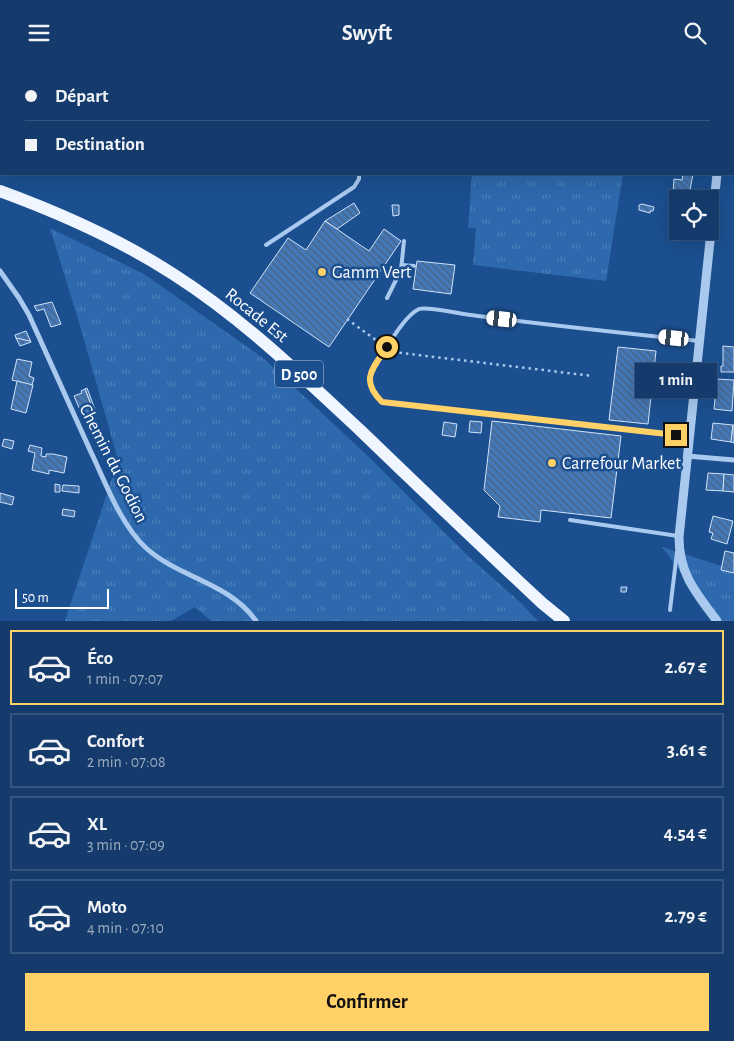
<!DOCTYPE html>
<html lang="fr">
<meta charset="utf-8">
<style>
body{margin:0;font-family:"Alegreya Sans",sans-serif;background:#214673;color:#f1f3f6;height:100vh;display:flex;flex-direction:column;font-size:19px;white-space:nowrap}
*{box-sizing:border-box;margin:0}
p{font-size:16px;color:#9dadc1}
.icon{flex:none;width:28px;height:28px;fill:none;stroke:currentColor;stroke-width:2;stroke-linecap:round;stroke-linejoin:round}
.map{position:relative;height:556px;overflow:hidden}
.panel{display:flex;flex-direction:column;background:#143b6b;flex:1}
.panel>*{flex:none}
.top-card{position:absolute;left:0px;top:0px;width:735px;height:110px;box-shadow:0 5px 20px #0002,0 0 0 1px #33557e;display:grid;align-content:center;height:110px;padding:0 25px;background:#143b6b}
.fabs{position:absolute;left:669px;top:125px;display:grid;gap:10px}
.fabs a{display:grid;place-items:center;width:50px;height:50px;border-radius:0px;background:#143b6b;box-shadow:0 5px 20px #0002,0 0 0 1px #33557e;font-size:25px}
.scale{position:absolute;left:15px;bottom:12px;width:94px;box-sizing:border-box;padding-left:5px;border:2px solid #fff;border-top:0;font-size:14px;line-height:18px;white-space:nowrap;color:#fff;-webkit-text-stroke:4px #1b4f8f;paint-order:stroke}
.end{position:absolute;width:22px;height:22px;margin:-11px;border:6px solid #ffd166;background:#111;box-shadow:0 0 0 2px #111}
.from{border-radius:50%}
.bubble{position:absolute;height:35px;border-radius:0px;background:#143b6b;box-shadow:0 5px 20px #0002,0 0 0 1px #33557e;font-size:16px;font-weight:600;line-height:35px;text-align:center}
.car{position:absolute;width:15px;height:30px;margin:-15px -8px;border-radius:6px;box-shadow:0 0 4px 1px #0007;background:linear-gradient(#fff 24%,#345 0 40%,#fff 0 76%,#345 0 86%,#fff 0)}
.top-card b{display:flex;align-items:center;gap:18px;height:48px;font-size:19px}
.top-card b+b{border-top:1px solid #33557e}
.top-card i{width:12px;height:12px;background:#f1f3f6}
ul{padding:9px 0 0;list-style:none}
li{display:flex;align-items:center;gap:15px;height:75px;margin:0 10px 8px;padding:0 15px;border:2px solid #33557e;border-radius:0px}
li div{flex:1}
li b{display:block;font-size:19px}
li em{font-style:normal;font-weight:600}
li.current{border-color:#ffd166}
li>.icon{width:45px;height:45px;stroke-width:1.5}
.action{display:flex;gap:10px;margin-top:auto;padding:10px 25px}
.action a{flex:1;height:58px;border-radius:0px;background:#ffd166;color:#111;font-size:20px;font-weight:600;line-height:58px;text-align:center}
header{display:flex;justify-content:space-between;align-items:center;height:65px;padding:0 25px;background:#143b6b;font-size:22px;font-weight:600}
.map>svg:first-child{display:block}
.grass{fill:url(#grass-tufts)}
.building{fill:url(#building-back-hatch);stroke:#cfe3fa}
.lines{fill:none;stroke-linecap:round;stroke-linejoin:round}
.path{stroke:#a9c9ee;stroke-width:2.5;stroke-dasharray:2.5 4;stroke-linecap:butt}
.service{stroke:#a9c9ee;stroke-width:4}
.minor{stroke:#a9c9ee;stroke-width:5}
.tertiary{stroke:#a9c9ee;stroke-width:9}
.primary{stroke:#f0f6ff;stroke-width:12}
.route{stroke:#ffd166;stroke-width:6}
.poi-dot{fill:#ffd166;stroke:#1b4f8f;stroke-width:2}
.labels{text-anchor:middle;stroke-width:5;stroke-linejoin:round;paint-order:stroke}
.shield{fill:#1b4f8f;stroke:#bbcadd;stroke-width:1}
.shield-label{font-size:16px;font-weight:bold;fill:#fff}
.poi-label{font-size:18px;fill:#fff;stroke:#1b4f8f;text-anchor:start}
.street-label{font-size:18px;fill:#fff;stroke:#1b4f8f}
</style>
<header><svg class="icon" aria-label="menu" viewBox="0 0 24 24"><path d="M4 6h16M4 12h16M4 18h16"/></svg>Swyft<svg class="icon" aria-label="search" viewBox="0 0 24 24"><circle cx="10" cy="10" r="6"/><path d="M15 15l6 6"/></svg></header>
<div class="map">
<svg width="734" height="556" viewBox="0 0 734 556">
<defs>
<pattern id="grass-tufts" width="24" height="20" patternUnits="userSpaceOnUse" patternTransform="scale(1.25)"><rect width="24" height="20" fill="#2e69ad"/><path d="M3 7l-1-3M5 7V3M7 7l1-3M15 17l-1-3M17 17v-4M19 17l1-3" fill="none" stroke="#4d80b9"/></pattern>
<pattern id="building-back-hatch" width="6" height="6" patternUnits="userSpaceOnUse" patternTransform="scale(1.25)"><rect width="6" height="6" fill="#4478b7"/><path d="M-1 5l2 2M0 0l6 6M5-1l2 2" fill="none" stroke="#486282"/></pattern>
</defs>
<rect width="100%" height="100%" fill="#1b4f8f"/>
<!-- grass -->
<g class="grass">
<polygon points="482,0 640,0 482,1"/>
<polygon points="472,109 623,109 606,216 473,200 476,163 468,163"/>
<polygon points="50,163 144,209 263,293 370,393 469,492 520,537 538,556 211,556 195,542 171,556 65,556 118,395 81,264"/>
<polygon points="662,482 734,505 734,556 718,556"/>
</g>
<!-- building -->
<g class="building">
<rect x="0" y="16" width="1" height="22"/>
<polygon points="0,61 1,61 1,82 0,81"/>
<polygon points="683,109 693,109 689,130 673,129 674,114 682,115"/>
<polygon points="354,138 360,148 337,164 325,156"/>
<polygon points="642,139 654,142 653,146 650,146 650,148 639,145 639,140"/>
<polygon points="392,140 399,140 399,150 393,151"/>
<polygon points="325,156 369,186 384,164 401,176 329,282 250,228 288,173 306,185"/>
<polygon points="417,196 455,200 451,229 413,224"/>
<polygon points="52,237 61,259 51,262 44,244 37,246 34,241"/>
<polygon points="26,266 31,277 16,273 15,270"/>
<polygon points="16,273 30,276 31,277 20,281"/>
<polygon points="723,281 734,282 734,307 721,307 721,301 723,301"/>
<polygon points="618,282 656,286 648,359 609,355"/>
<polygon points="17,294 32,297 29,311 34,313 32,320 12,315"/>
<polygon points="717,314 734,315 732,346 714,344"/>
<polygon points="17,316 33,320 26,348 11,344"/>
<polygon points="87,323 96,347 94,348 85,324"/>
<polygon points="85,324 94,348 91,350 93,356 86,359 74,331 82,328 81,326"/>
<polygon points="470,356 482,357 481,368 469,367"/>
<polygon points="492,356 621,371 611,453 541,445 540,457 498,452 500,441 484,425"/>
<polygon points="444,357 457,359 455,372 442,370"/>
<polygon points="713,358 733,360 731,377 711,374"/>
<polygon points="733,360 734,360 734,378 731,377"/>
<polygon points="4,374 14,376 12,384 2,381"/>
<polygon points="30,380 42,383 41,391 46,392 46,389 53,389 67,392 64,408 49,405 49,409 32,405 35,388 28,386"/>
<polygon points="708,408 724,409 723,426 706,425"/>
<polygon points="724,409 734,410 734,427 723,426"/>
<polygon points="55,419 60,420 60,427 55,427"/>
<polygon points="63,420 79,421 79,428 62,426"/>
<polygon points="0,428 14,432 12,440 0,437"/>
<polygon points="63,444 75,446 74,452 62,450"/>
<polygon points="713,451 733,456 727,479 711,474 713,468 709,467"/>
<polygon points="725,486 734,488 734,508 721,505"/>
<polygon points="621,522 627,522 626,527 621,527"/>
</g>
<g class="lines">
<!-- path -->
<g class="path">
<polyline points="347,254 380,278"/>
<polyline points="393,287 593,311"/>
</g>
<!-- service -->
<g class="service">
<polyline points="346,0 347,1"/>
<polyline points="266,180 354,122 359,114 359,109"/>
<polyline points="402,200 414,201"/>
<polyline points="387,233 401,205 404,176"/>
<path d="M689,372L382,337C366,321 366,313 379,294C388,281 404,251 419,244C427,241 460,249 471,250C547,260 623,268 699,276"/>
<polyline points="570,455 678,471"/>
<polyline points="670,545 677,487"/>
</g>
<!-- minor -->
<g class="minor">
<path d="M0,206L19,233L29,250C49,295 70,340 90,385C105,416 120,459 146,483C179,513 230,518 256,556"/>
<polyline points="687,391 734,395"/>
</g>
<!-- tertiary -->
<g class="tertiary">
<polyline points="731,1 731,0"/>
<path d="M717,556C696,528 679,509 679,472L717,109"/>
</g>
<!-- primary -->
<path class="primary" d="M0,126C60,148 119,174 173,209C242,253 301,310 361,366C421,424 481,481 542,538L564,556"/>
</g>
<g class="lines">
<!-- route -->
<path class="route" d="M387,282C372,304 360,315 382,337L676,370"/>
</g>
<!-- markers -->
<g class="poi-dot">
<circle cx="322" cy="207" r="5"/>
<circle cx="552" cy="398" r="5"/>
</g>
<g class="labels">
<!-- shield labels -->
<rect class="shield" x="275" y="295.5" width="48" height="27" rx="4"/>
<g class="shield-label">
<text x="299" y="315">D 500</text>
</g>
<!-- poi labels -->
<g class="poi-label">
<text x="332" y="213">Gamm Vert</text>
<text x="562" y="404">Carrefour Market</text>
</g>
<!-- street labels -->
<g class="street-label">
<text transform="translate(257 250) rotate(39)" y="6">Rocade Est</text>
<text transform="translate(114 398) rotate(63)" y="6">Chemin du Godion</text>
</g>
</g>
</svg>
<div class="fabs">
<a><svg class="icon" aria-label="locate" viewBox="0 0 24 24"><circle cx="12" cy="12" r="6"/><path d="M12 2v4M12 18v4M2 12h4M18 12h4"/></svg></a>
</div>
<div class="scale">50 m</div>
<i class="end from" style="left:387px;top:282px"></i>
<i class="end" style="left:676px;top:370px"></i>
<div class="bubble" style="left:635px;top:298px;width:82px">1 min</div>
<i class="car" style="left:502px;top:254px;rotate:276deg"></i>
<i class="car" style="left:674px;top:273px;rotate:276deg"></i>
<div class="top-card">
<b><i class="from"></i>Départ</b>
<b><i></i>Destination</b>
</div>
</div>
<section class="panel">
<ul>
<li class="current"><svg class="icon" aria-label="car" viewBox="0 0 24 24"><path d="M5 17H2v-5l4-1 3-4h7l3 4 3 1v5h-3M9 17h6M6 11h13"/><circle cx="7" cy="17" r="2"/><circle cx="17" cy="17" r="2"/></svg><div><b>Éco</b><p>1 min · 07:07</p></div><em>2.67 €</em></li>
<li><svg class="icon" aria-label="car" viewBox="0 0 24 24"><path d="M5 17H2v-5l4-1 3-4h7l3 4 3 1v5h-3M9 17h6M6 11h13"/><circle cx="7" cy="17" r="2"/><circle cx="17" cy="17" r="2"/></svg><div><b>Confort</b><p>2 min · 07:08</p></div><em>3.61 €</em></li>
<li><svg class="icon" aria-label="car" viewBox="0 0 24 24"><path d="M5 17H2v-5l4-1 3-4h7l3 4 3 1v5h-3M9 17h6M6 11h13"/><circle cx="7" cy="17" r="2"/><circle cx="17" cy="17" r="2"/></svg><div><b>XL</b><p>3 min · 07:09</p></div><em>4.54 €</em></li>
<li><svg class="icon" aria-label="car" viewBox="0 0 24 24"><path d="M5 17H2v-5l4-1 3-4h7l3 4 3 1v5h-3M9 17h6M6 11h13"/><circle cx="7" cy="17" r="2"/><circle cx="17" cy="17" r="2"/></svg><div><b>Moto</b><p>4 min · 07:10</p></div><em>2.79 €</em></li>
</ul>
<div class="action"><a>Confirmer</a></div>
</section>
